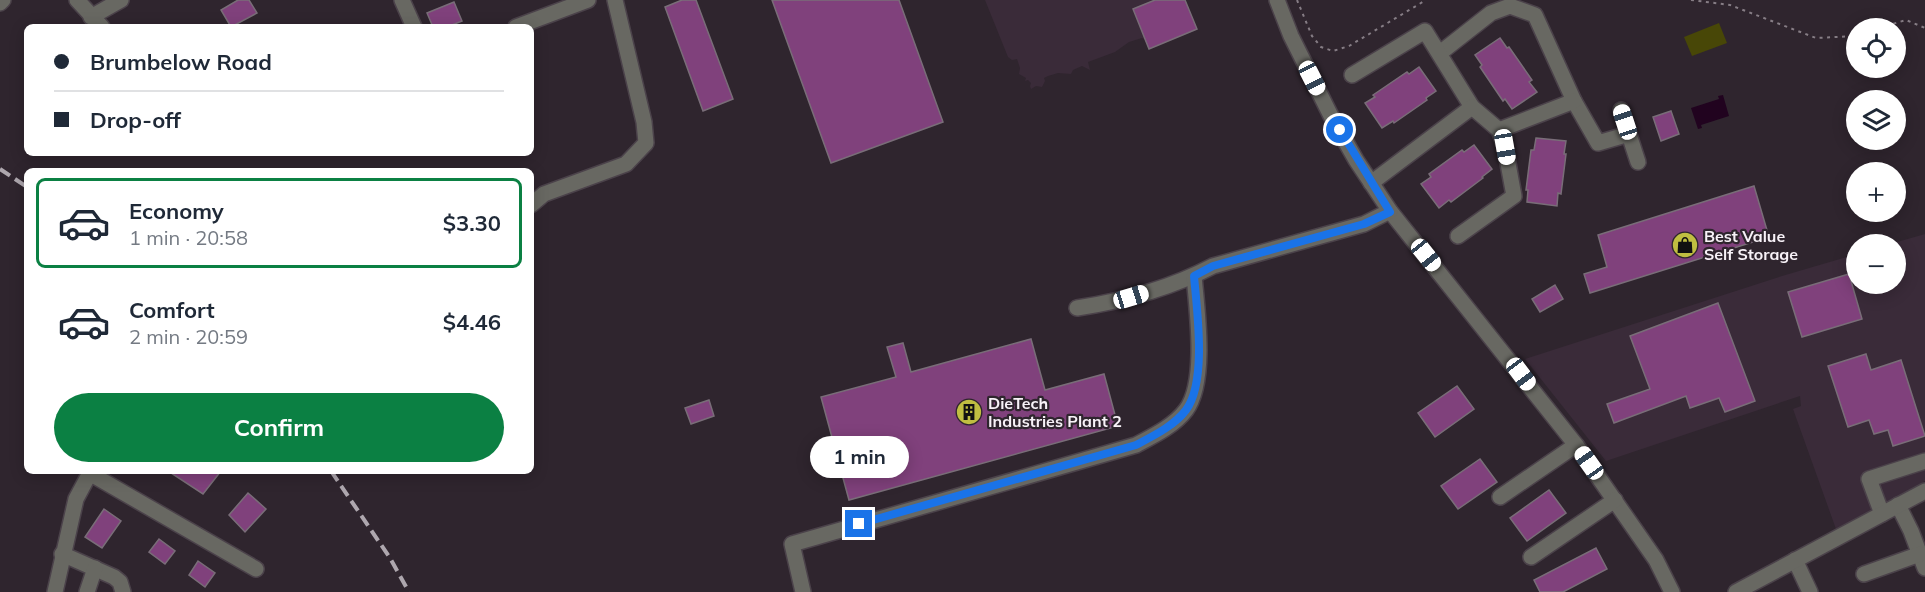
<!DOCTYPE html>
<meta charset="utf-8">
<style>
body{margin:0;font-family:Mulish,sans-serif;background:#f2f2f3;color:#1f2937;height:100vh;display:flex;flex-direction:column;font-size:22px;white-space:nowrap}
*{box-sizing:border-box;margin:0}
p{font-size:20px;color:#747a83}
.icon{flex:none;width:33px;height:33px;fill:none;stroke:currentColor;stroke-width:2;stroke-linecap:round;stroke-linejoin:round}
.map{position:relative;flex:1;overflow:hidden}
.panel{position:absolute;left:24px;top:168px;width:510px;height:306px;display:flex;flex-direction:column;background:#fff;border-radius:9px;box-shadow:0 3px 15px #0003}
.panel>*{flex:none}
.guide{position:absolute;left:24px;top:24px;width:510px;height:132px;border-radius:9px;box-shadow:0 3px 15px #0003;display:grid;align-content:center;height:132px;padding:0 30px;background:#fff}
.fabs{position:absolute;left:1846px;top:18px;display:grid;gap:12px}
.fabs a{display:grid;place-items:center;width:60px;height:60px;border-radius:50%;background:#fff;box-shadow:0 3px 15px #0003;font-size:30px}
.end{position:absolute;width:27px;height:27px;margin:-14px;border:8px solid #1a73e8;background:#fff;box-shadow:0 0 0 3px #fff}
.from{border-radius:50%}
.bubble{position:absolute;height:42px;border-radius:21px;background:#fff;box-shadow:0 3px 15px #0003;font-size:20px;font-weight:700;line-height:42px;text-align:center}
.car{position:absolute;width:18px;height:36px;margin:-18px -9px;border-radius:8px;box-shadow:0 0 4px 2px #0007;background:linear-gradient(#fff 24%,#345 0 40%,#fff 0 76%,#345 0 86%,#fff 0)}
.guide b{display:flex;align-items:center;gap:21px;height:57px;font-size:22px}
.guide b+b{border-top:2px solid #e0e1e3}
.guide i{width:15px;height:15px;background:#1f2937}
ul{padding:10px 0 0;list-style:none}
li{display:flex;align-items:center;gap:18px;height:90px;margin:0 12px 9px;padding:0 18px;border:3px solid transparent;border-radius:9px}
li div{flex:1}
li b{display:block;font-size:22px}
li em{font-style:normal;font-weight:700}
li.active{border-color:#0b8043}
li>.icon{width:54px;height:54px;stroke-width:1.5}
.primary-button{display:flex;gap:12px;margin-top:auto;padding:12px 30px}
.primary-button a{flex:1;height:69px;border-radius:36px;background:#0b8043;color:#fff;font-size:24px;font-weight:700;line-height:69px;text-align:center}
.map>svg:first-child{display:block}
.built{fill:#3a2b39}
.green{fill:#484707}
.water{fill:#21031f}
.building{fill:#80417c;stroke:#796d78;stroke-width:1.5}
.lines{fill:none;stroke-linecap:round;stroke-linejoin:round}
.minor-casing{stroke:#4b424a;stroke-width:18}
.path{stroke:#867d85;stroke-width:2;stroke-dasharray:3 4.5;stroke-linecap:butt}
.minor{stroke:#686862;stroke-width:15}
.rail{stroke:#aea7ae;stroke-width:4;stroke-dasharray:12 6;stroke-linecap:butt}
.route{stroke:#1a73e8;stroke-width:8}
.labels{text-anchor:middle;stroke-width:4.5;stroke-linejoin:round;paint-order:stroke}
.poi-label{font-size:16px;font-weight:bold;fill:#f8f2f8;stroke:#2f252e;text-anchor:start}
</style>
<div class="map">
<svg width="1925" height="592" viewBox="0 0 1925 592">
<rect width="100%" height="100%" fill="#2f252e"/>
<!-- built -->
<g class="built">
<polygon points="985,0 1183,0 1194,31 1149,49 1145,40 1142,38 1129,42 1115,52 1088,62 1090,70 1082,66 1073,70 1071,74 1058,73 1048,76 1044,78 1045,81 1042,87 1036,86 1031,89 1030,86 1031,83 1028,80 1025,81 1026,78 1019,74 1020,68 1017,59 1012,60 1008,57"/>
<polygon points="1925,234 1925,481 1836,529 1793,409 1801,406 1800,396 1606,461 1525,359 1782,276 1857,254 1857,284 1896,284 1896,244 1890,244"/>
</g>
<!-- green -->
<polygon class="green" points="1719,23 1727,43 1692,56 1684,37"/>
<!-- water -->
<polygon class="water" points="1723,95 1729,116 1701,125 1702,128 1698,129 1691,108 1719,99 1718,96"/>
<!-- building -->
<g class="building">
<polygon points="238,0 249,0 257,13 231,27 221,10"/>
<polygon points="682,0 696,0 733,99 703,111 665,7"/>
<polygon points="772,0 899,0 943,122 831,163"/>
<polygon points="1155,0 1185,0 1197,29 1149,49 1133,9"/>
<polygon points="454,2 462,21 447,27 433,27 427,13"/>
<polygon points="1500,38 1507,48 1509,47 1532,80 1529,82 1537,92 1512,109 1505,99 1503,101 1480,67 1482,65 1475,55"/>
<polygon points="1419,67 1436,91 1426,98 1427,100 1394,123 1393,121 1382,128 1365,103 1375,97 1373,95 1407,72 1409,74"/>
<polygon points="1671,111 1679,134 1661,141 1653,117"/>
<polygon points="1536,138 1566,141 1564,154 1566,154 1561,194 1558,193 1557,206 1527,202 1528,190 1526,190 1531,150 1534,150"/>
<polygon points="1474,145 1492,169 1482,177 1483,178 1451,202 1449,200 1439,208 1421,184 1431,177 1429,174 1462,150 1464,152"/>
<polygon points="1754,186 1769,237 1590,293 1584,274 1607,267 1598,235"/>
<polygon points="1849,274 1862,319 1802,337 1788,292"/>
<polygon points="1555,285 1563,299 1540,312 1532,299"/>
<polygon points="1718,303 1755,401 1725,412 1719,398 1690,408 1686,396 1614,423 1607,404 1650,389 1630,336"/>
<polygon points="1031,339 1045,390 1104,374 1118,426 849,500 821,397 896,377 887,347 903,343 911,372"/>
<polygon points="1866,354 1871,370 1901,360 1925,436 1893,446 1888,430 1874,434 1869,420 1848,427 1828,366"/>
<polygon points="1457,386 1474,409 1435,437 1418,413"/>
<polygon points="709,400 714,416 691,424 685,408"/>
<polygon points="1480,459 1497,482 1458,509 1441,486"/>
<polygon points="168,471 221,471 203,494"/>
<polygon points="1549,490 1566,513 1527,541 1510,518"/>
<polygon points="248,493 266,509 245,532 229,515"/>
<polygon points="104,509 121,521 102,548 85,537"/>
<polygon points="159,539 175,551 165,564 149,552"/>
<polygon points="1596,548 1607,569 1563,592 1540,592 1534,580"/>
<polygon points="198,561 215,573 205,587 189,575"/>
</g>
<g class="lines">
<!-- minor casing -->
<g class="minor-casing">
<g id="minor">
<polyline points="77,0 102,27"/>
<polyline points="402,0 414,27"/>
<polyline points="1277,0 1291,36 1331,116 1356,160 1390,211 1576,445 1656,560 1672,592"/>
<polyline points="0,3 3,0"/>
<polyline points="91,17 121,0"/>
<polyline points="516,27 588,0"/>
<polyline points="1440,53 1491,13 1510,6 1535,15 1574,101 1598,143 1629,134"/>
<polyline points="1352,75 1425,31 1472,107"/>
<polyline points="1621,110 1638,162"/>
<polyline points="1499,130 1574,101"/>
<polyline points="1371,183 1472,107 1499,130 1505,147 1514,196 1458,236"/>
<polyline points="531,205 544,194 626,164 646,143 644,122 615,0"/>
<path d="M1077,308C1123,301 1171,288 1213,266L1364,224L1390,211"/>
<polyline points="91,474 256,569"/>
<polyline points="1500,497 1576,445"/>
<polyline points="1898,505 1911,531 1925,568"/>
<polyline points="1882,514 1869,479 1925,461"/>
<polyline points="62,554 114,577 120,582 123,592"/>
<polyline points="1531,557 1615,500"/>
<polyline points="1795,560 1810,592"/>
<polyline points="1864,574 1920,554"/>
<polyline points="55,592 76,499 91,471"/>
<polyline points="87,592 95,568"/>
<path d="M803,592L792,544L1136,445C1153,436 1174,426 1186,410C1207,382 1197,310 1194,276"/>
<polyline points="1736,592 1925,491"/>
</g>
</g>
<!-- path -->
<g class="path">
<polyline points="1297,0 1312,36 1321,47 1333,51 1349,46 1426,0"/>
<polyline points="1691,0 1730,5 1816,38 1857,36"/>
<polyline points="1879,28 1906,20 1925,28"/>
</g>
<!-- minor -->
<use href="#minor" class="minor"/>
<!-- rail -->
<g class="rail">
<polyline points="0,169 27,187"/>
<polyline points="331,471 390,558 409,592"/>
</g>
</g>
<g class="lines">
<!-- route -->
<path class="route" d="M859,524L1136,445C1153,436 1174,426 1186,410C1207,382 1197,310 1194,276L1213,266L1364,224L1390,212L1340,130"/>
</g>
<!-- icons -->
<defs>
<g id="shop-disc" transform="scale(1.35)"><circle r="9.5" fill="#c0be41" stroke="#2f252e"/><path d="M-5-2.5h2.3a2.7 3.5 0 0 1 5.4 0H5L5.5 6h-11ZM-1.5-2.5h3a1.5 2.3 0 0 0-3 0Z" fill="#111"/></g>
<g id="building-disc" transform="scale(1.35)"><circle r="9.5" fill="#c0be41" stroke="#2f252e"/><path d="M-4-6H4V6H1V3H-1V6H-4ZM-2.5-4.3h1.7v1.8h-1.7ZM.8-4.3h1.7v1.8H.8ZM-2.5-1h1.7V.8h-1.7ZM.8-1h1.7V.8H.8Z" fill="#111"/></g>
</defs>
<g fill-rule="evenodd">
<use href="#shop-disc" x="1685" y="245"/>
<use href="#building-disc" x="969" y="412"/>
</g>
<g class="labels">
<!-- poi labels -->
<g class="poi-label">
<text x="1704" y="242">Best Value<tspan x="1704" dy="18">Self Storage</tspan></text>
<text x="988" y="409">DieTech<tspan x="988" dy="18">Industries Plant 2</tspan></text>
</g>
</g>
</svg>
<div class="fabs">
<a><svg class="icon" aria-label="locate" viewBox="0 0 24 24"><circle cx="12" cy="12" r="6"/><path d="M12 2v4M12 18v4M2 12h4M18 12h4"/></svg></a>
<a><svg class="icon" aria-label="layers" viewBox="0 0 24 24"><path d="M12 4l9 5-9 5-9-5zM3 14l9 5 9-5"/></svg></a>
<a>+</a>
<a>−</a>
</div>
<i class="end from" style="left:1340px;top:130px"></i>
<i class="end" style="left:859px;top:524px"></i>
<div class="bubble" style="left:810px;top:436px;width:99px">1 min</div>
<i class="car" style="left:1312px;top:78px;rotate:153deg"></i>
<i class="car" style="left:1625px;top:122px;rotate:342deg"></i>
<i class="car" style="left:1505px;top:147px;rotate:170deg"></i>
<i class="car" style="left:1426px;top:255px;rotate:141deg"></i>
<i class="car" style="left:1131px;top:297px;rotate:73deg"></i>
<i class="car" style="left:1521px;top:374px;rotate:143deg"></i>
<i class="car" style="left:1589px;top:463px;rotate:325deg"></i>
<div class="guide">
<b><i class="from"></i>Brumbelow Road</b>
<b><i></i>Drop-off</b>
</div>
<section class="panel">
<ul>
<li class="active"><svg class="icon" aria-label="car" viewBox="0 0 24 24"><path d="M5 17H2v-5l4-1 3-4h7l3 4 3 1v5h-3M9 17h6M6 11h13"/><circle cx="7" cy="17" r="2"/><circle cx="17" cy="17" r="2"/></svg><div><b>Economy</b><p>1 min · 20:58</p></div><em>$3.30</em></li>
<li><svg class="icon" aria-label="car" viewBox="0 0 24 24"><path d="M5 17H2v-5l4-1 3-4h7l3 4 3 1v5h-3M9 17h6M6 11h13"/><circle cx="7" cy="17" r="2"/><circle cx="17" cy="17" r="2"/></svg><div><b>Comfort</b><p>2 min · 20:59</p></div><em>$4.46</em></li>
</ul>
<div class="primary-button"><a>Confirm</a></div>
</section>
</div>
